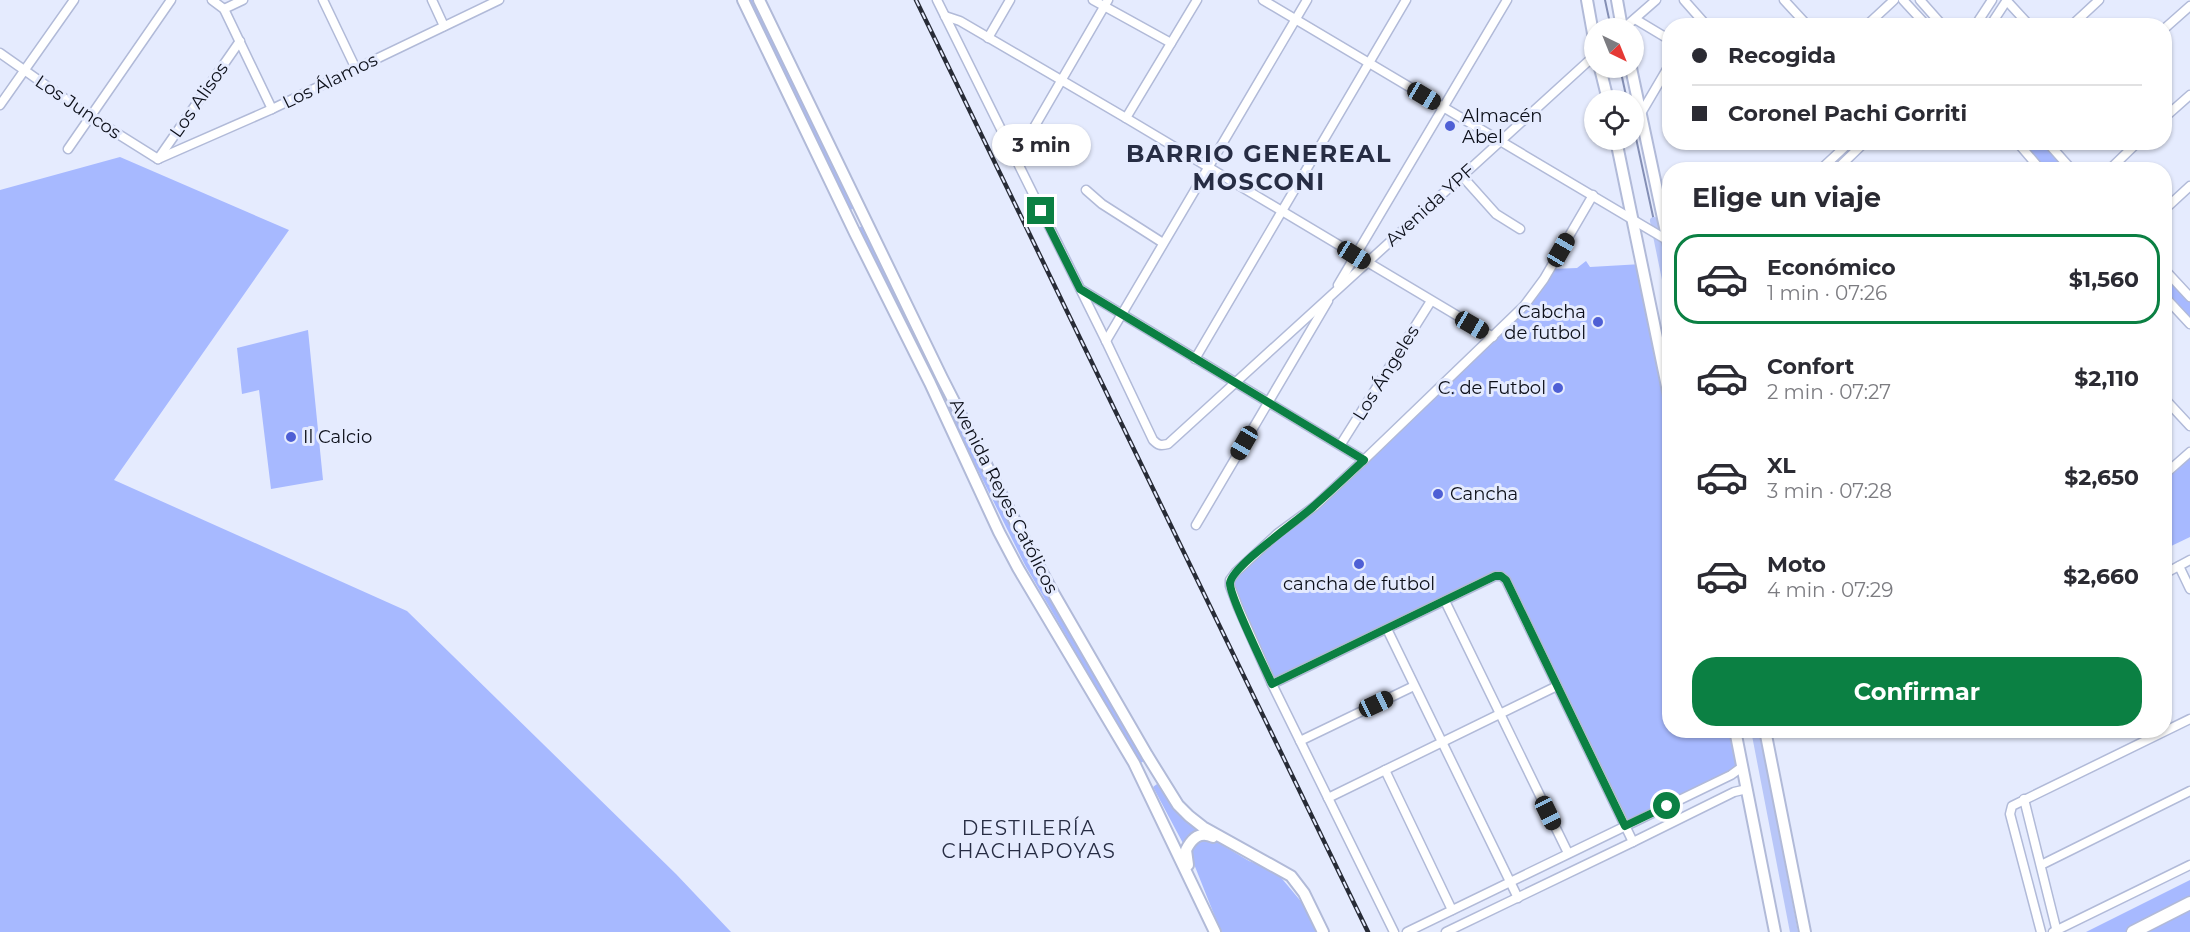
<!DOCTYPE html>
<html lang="es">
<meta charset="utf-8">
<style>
body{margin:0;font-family:Montserrat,sans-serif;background:#f7f7f7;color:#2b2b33;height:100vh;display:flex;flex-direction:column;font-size:22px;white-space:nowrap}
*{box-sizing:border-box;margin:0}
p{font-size:20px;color:#7c7c81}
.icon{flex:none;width:33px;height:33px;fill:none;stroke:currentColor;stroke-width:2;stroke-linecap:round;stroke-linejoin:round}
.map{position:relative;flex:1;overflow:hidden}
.details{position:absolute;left:1662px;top:162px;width:510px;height:576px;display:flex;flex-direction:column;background:#fff;border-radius:24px;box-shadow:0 2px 4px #0004}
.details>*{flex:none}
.guide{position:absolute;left:1662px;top:18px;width:510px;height:132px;border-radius:24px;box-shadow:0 2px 4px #0004;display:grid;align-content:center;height:132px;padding:0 30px;background:#fff}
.needle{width:39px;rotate:137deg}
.tools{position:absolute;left:1584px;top:18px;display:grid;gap:12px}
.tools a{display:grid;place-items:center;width:60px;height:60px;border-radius:50%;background:#fff;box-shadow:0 2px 4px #0004;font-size:30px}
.end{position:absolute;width:27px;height:27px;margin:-14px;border:8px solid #0b8043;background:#fff;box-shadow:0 0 0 3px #fff}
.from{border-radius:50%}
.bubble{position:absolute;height:42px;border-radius:21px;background:#fff;box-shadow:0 2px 4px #0004;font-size:20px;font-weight:700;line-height:42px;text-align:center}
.car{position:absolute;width:18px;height:36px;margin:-18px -9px;border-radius:8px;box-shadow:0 0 4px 2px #0007;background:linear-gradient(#222 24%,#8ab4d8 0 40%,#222 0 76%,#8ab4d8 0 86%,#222 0)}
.guide b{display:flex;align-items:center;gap:21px;height:57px;font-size:22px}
.guide b+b{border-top:2px solid #e1e1e2}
.guide i{width:15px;height:15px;background:#2b2b33}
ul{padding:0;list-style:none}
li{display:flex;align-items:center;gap:18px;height:90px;margin:0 12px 9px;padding:0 18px;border:3px solid transparent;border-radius:24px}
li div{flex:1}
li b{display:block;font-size:22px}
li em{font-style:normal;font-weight:700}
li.current{border-color:#0b8043}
li>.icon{width:54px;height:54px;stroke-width:1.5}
h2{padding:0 30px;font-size:27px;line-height:72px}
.primary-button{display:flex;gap:12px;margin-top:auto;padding:12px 30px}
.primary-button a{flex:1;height:69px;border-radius:24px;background:#0b8043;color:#fff;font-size:24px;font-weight:700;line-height:69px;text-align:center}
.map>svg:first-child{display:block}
.green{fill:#a7b9ff}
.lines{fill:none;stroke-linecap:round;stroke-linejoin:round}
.stream{stroke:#848fb5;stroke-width:2}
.canal{stroke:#b8c6f8;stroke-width:8}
.minor-casing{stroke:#b1bad8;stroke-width:11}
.major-casing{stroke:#b1bad8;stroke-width:14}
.highway-casing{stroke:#b1bad8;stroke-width:15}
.minor{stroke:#fff;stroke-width:8}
.major{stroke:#fff;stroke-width:10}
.highway{stroke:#fff;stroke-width:12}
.rail-casing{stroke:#282c37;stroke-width:4.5}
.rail{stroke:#e5ebfe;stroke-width:2;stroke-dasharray:7;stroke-linecap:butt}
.route{stroke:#0b8043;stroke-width:8}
.poi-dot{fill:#4e5fd5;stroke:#e5ebfe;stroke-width:2}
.labels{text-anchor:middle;stroke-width:6;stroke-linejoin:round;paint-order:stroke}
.street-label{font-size:18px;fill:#0c0f19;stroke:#e5ebfe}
.poi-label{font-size:18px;fill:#0c0f19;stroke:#e5ebfe;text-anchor:start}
.neighbourhood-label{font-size:20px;letter-spacing:1.5px;fill:#272d44;stroke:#e5ebfe}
.district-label{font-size:24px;font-weight:bold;letter-spacing:1.5px;fill:#272d44;stroke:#e5ebfe}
</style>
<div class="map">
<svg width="2190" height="932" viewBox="0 0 2190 932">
<rect width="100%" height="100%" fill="#e5ebfe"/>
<!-- green -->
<g class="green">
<polygon points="749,0 754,0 854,208 850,210"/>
<polygon points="2017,143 2048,143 2072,169 2041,169"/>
<polygon points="120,157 289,230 114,480 407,611 676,874 731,932 0,932 0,190"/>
<polygon points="863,225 940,383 935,385 859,228"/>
<polygon points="1586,261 1590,267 1642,264 1669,407 1670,730 1734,731 1742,767 1625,826 1504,578 1495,576 1272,684 1230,580 1521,309 1550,269 1577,268"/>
<polygon points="2164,269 2190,297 2190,324 2165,296"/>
<polygon points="308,330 323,480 271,489 259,390 242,394 237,348"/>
<polygon points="952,406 1021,546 1145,761 1140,763 1025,565 947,408"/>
<polygon points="2190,452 2190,537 2165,549 2165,475"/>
<polygon points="1157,784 1177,811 1198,830 1185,847 1153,787"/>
<polygon points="1209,837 1249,861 1266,867 1278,874 1304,905 1316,932 1221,932 1190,854 1192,844"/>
<polygon points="2190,880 2190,932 2086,932"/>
</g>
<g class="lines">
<!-- stream -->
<g class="stream">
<polyline points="1605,0 1611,28"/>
<polyline points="1620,68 1627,100"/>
<polyline points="1634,129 1654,221"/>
</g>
<!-- canal -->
<g class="canal">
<polyline points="1654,221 1670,299"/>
<polyline points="1755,730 1794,932"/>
</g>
<!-- minor casing -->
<g class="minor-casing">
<g id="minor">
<polyline points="212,0 224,9 272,109"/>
<polyline points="323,0 356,69"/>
<polyline points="432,0 444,26"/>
<path d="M937,0L1106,341L1153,440C1158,445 1160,446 1168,444L1594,56"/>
<polyline points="1093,0 1171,43"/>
<polyline points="1263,0 1667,240"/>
<polyline points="1684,0 1707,26"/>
<polyline points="1784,0 1808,26"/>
<polyline points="1903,0 1927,26"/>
<polyline points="1920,0 1943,26"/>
<polyline points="2007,1 2030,26"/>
<polyline points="224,9 243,0"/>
<polyline points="945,16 960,21 1126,118 1493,337"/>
<polyline points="1635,19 1670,40"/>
<polyline points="1866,26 1894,0"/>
<polyline points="1975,26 1992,0"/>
<polyline points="1990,26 2007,0"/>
<polyline points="2071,26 2099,0"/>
<polyline points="1624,28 1656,0"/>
<polyline points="2164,29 2190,6"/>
<polyline points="988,38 1010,0"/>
<polyline points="0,53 91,117 158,159"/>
<polyline points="0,105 74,0"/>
<polyline points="1640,115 1670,64"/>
<polyline points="1126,118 1197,0"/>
<polyline points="2164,118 2190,95"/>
<polyline points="2017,142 2041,170"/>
<polyline points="2047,142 2072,170"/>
<polyline points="68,149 171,0"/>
<polyline points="1012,153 1025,143 1108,0"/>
<polyline points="158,159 272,109 499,0"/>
<polyline points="158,159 240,41"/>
<polyline points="1820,170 1850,142"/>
<polyline points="1836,170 1865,142"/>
<polyline points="2109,170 2138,142"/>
<polyline points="1462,176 1496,214 1520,229"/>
<polyline points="1086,190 1102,204 1163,243"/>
<polyline points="2164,210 2190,186"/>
<polyline points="2164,269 2190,297"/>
<polyline points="1338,285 1507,0"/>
<polyline points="1082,290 1364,460"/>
<polyline points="2164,296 2190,324"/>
<polyline points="1106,341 1307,0"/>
<polyline points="1195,359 1406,0"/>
<polyline points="2164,398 2190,426"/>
<polyline points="1341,444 1431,301"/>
<polyline points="2164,475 2190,452"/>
<polyline points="1196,525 1328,301"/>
<polyline points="2179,566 2190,589"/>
<polyline points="2164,574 2190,560"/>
<polyline points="1445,601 1568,853"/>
<polyline points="1387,629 1518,898"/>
<polyline points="1272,684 1495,576 1501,576 1506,580 1633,842"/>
<polyline points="1300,741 1414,686"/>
<polyline points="1385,770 1452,910"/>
<polyline points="1328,798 1557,686"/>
<polyline points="2024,799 2057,932"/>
<polyline points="2041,865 2190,791"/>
<polyline points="1394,932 1272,684 1238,607 1230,586 1230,580 1236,572 1277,534 1315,506 1364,460 1524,306 1544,279 1593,195"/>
<polyline points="1407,932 1731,775 1742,767"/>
<polyline points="1446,932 1633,842 1734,792 1747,789"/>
<polyline points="2041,932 2010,814 2012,806 2190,719"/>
<polyline points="2053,932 2190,865"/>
</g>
</g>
<!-- major casing -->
<g class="major-casing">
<g id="major">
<polyline points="743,0 855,233 930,383 999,532 1018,568 1134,763 1215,932"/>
<polyline points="759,0 942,378 1021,533 1051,589 1147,755 1178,805 1189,816 1203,827 1291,876 1304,893 1323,932"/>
<polyline points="1587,0 1594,39"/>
<polyline points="1617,0 1622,28"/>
<polyline points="1600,68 1608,100"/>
<polyline points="1631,68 1670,251"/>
<polyline points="1616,140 1670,401"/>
<polyline points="1735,730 1775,932"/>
<polyline points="1765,730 1805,932"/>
<path d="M1188,865L1186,850C1192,838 1200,831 1213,837"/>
</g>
</g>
<!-- highway casing -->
<g class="highway-casing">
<polyline id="highway" points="2133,932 2190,903"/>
</g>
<!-- minor -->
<use href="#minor" class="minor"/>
<!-- major -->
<use href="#major" class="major"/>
<!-- highway -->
<use href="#highway" class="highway"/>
<!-- rail casing -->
<g class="rail-casing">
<polyline id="rail" points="916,0 1368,932"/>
</g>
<!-- rail -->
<use href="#rail" class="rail"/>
</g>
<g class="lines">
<!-- route -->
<path class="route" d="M1041,211L1080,289L1364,460C1348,475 1331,491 1314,506C1299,520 1232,566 1230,583C1229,595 1265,668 1272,684L1495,576H1501L1506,580L1625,826L1667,806"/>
</g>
<!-- markers -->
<g class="poi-dot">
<circle cx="1450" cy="126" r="6"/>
<circle cx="1598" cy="322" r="6"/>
<circle cx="1558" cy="388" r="6"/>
<circle cx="291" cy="437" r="6"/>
<circle cx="1438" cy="494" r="6"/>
<circle cx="1359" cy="564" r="6"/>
</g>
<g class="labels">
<!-- street labels -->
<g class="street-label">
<text transform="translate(330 81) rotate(-26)" y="6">Los Álamos</text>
<text transform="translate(199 100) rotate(-55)" y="6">Los Alisos</text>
<text transform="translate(78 107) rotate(34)" y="6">Los Juncos</text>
<text transform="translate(1430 205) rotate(-42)" y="6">Avenida YPF</text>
<text transform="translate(1386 373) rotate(-58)" y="6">Los Ángeles</text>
<text transform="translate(1004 496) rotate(63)" y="6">Avenida Reyes Católicos</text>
</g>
<!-- poi labels -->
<g class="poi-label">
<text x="1462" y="122">Almacén<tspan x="1462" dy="21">Abel</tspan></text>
<text x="1586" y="318" text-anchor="end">Cabcha<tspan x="1586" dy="21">de futbol</tspan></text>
<text x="1546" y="394" text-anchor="end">C. de Futbol</text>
<text x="303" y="443">Il Calcio</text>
<text x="1450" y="500">Cancha</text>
<text x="1359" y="590" text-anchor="middle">cancha de futbol</text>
</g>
<!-- neighbourhood labels -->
<g class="neighbourhood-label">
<text x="1029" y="835">DESTILERÍA<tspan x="1029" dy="23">CHACHAPOYAS</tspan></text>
</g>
<!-- district labels -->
<g class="district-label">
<text x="1259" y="162">BARRIO GENEREAL<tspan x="1259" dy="28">MOSCONI</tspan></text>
</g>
</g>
</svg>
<div class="tools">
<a><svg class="needle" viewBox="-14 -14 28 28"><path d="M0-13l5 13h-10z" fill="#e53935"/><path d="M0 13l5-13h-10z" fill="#7c7c81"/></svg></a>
<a><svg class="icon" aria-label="locate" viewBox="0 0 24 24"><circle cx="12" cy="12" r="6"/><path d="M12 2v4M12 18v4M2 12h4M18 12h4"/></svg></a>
</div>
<i class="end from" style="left:1667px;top:806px"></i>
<i class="end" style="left:1041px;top:211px"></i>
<div class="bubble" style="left:992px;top:124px;width:99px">3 min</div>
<i class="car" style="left:1424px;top:96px;rotate:121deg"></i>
<i class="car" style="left:1561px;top:250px;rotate:30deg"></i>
<i class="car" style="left:1354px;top:255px;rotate:122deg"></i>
<i class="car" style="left:1472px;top:325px;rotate:120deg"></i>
<i class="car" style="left:1244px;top:443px;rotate:210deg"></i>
<i class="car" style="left:1376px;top:704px;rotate:65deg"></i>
<i class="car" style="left:1548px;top:813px;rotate:154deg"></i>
<div class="guide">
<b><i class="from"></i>Recogida</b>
<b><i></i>Coronel Pachi Gorriti</b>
</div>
<section class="details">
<h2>Elige un viaje</h2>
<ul>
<li class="current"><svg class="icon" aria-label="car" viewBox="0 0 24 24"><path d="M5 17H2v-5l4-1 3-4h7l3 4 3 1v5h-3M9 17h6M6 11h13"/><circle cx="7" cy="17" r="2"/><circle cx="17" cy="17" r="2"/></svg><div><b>Económico</b><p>1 min · 07:26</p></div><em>$1,560</em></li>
<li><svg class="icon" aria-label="car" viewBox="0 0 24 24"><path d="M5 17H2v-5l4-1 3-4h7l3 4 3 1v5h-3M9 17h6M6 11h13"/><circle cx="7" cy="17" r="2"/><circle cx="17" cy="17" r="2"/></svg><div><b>Confort</b><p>2 min · 07:27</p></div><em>$2,110</em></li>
<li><svg class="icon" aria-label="car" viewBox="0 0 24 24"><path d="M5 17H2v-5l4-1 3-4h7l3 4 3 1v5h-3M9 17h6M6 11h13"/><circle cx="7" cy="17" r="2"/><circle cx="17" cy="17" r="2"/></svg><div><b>XL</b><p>3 min · 07:28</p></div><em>$2,650</em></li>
<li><svg class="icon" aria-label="car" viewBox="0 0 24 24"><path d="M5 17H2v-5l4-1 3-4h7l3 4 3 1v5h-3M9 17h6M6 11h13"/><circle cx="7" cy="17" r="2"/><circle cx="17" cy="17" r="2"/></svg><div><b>Moto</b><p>4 min · 07:29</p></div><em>$2,660</em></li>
</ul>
<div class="primary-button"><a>Confirmar</a></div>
</section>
</div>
